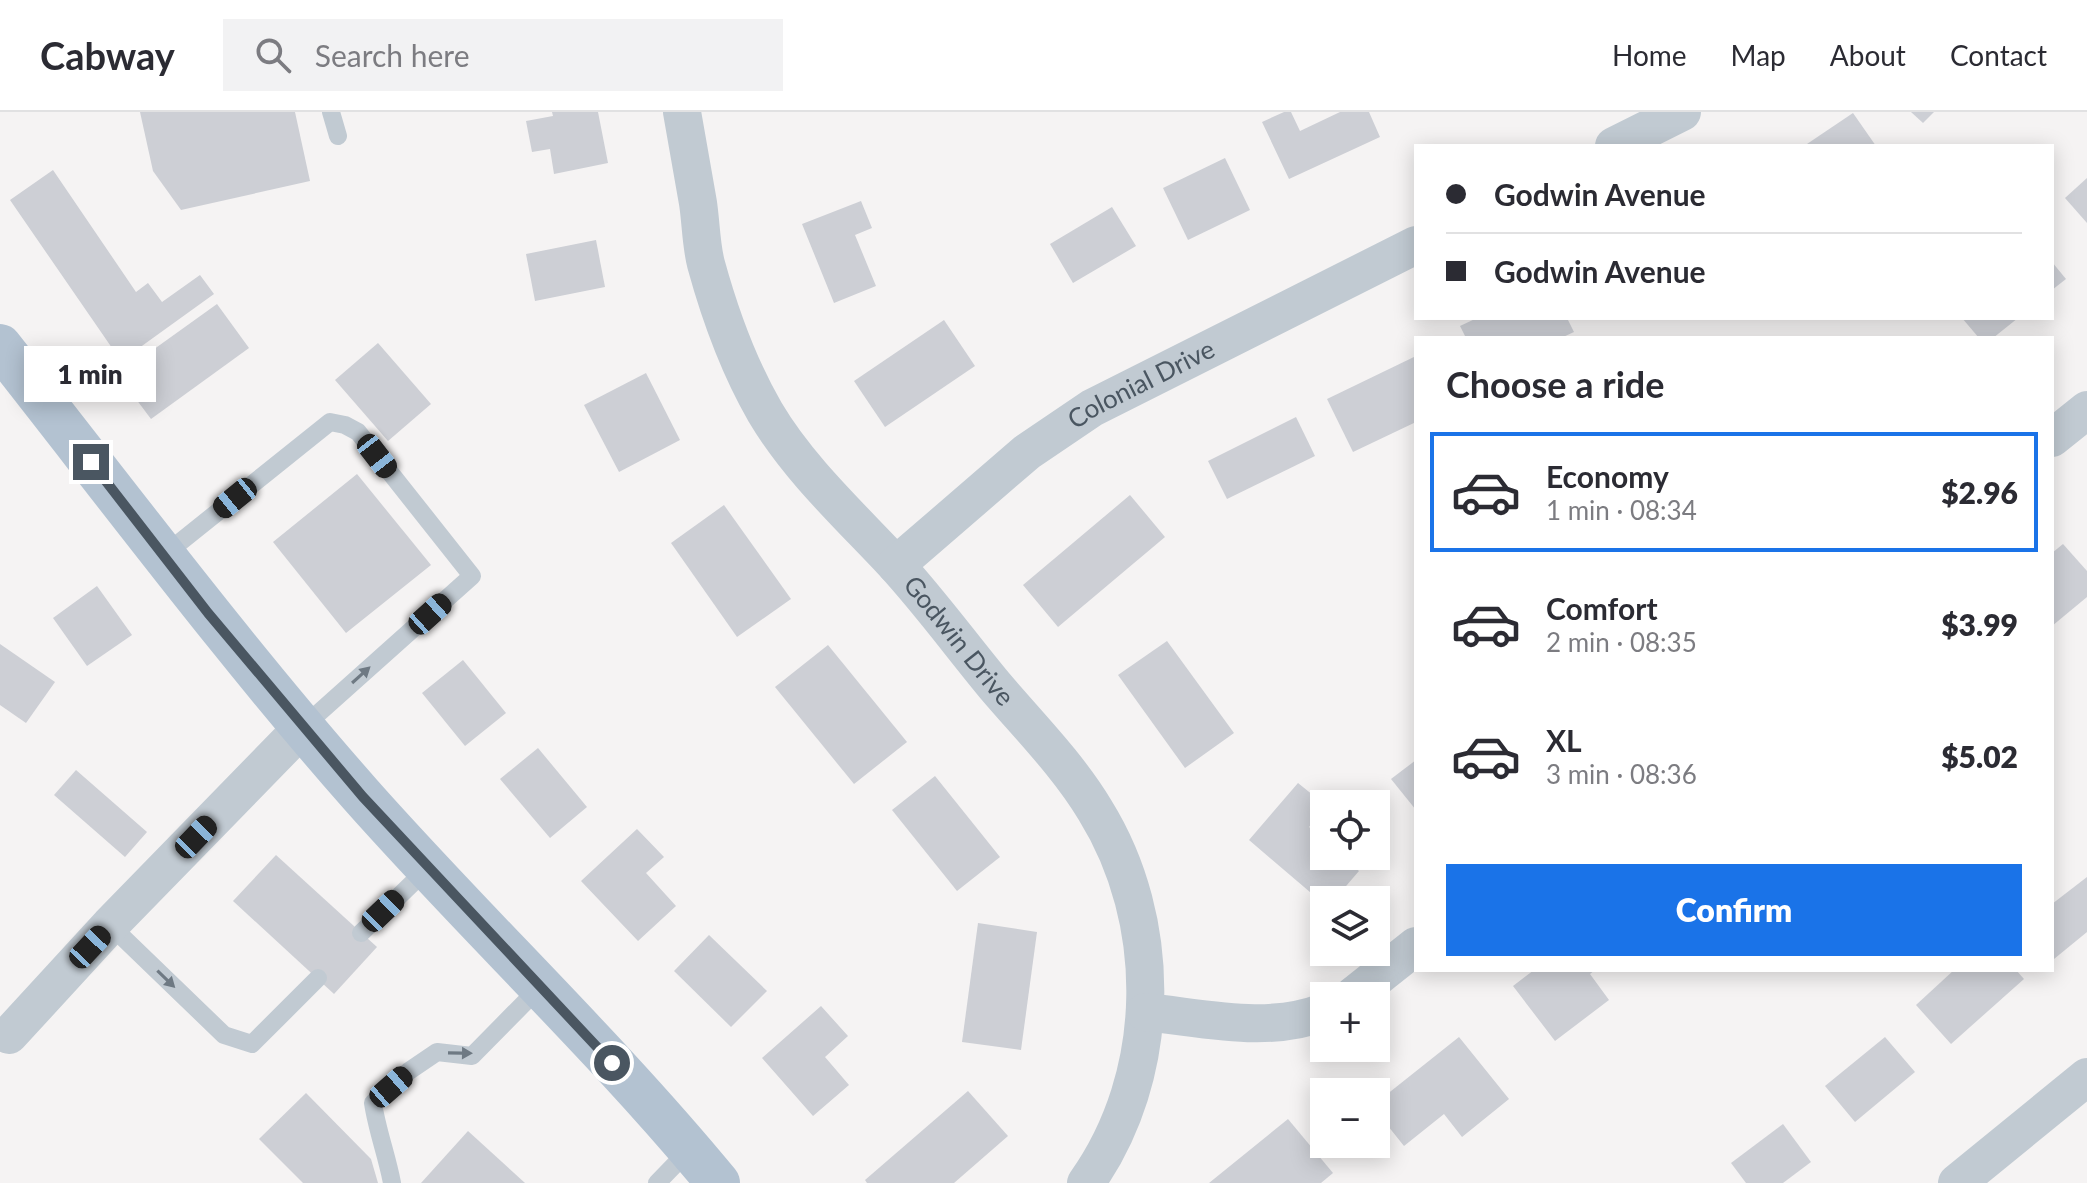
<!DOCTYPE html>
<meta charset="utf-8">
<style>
body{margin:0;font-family:Lato,sans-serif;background:#f2f2f3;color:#2b2b33;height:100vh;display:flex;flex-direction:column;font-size:30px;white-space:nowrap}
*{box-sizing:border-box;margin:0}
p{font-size:26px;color:#7c7c81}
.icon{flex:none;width:44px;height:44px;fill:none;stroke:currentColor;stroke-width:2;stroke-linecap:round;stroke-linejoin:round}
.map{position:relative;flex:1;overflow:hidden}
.drawer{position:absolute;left:1414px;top:224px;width:640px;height:636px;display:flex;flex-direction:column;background:#fff;border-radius:0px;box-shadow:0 4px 20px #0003}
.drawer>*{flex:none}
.top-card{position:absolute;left:1414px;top:32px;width:640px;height:176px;border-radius:0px;box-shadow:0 4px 20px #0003;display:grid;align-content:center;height:176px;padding:0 32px;background:#fff}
.buttons{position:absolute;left:1310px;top:678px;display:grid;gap:16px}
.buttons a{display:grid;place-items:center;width:80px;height:80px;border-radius:0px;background:#fff;box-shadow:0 4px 20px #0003;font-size:40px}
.end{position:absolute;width:36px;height:36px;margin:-18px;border:10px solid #4a5661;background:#fff;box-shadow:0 0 0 4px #fff}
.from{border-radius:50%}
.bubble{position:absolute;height:56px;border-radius:0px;background:#fff;box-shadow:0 4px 20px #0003;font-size:26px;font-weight:800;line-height:56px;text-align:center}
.car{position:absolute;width:24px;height:48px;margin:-24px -12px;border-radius:10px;box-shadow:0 0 6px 2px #0007;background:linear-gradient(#222 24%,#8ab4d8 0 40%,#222 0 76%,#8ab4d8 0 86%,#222 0)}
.top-card b{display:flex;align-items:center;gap:28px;height:76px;font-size:30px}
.top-card b+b{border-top:2px solid #e1e1e2}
.top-card i{width:20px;height:20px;background:#2b2b33}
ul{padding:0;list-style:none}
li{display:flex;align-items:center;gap:24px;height:120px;margin:0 16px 12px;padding:0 16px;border:4px solid transparent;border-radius:0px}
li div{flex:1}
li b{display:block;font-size:30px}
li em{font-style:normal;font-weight:800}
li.active{border-color:#1a73e8}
li>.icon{width:72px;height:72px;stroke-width:1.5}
h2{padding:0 32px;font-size:36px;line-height:96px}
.button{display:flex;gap:16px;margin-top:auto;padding:16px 32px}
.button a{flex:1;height:92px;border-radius:0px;background:#1a73e8;color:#fff;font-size:32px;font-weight:800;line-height:92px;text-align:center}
header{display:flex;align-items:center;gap:48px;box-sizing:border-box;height:112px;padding:0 40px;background:#fff;border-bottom:2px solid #e1e1e2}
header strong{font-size:38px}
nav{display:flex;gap:44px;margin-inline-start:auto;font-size:28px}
.search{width:560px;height:72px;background:#f2f2f3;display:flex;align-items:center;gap:20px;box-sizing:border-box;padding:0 28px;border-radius:0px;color:#7c7c81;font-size:30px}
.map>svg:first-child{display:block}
.building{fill:#cdcfd5}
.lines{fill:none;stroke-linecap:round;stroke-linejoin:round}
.service{stroke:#c1cad2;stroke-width:18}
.minor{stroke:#c1cad2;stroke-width:38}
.primary{stroke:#b3c2d1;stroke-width:44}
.oneway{fill:#6e7983}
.route{stroke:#4a5661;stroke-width:10}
.labels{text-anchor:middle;stroke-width:6;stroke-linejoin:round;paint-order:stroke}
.street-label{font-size:26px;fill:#4a5661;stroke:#fff}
</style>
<header>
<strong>Cabway</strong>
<div class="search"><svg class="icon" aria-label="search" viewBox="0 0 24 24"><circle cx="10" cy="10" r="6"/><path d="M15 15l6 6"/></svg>Search here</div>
<nav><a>Home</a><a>Map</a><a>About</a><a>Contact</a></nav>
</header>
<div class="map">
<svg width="2087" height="1071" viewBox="0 0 2087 1071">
<rect width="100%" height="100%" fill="#f5f3f3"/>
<!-- building -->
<g class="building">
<polygon points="140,0 295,0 310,69 181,98 153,59"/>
<polygon points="552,0 598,0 608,51 554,62 550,37 532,40 526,9 553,4"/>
<polygon points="1284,0 1291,0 1300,19 1340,0 1369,0 1380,25 1289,67 1262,10"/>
<polygon points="1911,0 1934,0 1923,11"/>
<polygon points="1853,1 1876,34 1804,34"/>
<polygon points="1225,46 1250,98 1188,128 1163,76"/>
<polygon points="53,58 136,180 148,171 162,190 200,163 214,182 121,249 10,88"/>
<polygon points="2087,66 2087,111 2065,86"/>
<polygon points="861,89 872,116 855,123 876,174 834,191 802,112"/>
<polygon points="1112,95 1136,134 1073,171 1050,132"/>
<polygon points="596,128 605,175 535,189 526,142"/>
<polygon points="2052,150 2066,167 2052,178"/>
<polygon points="217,192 249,236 151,307 118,263"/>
<polygon points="1477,206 1567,206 1574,220 1561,226 1466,226 1460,214"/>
<polygon points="1962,206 2018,206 1993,226 1979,226"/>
<polygon points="944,208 975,254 885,315 854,269"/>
<polygon points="378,231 431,292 388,329 335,268"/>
<polygon points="1416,244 1416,310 1353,340 1327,287"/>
<polygon points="646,261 680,328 619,360 584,293"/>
<polygon points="1296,305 1315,344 1227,387 1208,349"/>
<polygon points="357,362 431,453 346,521 273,430"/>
<polygon points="1130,383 1165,425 1058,515 1023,473"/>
<polygon points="724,393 791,487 737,525 671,431"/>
<polygon points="2063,432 2087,459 2087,485 2052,514 2052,441"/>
<polygon points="97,474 132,523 87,554 53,506"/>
<polygon points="1167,529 1234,621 1185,656 1118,563"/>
<polygon points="0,532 55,570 26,611 0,593"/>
<polygon points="828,533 907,630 854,672 775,575"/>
<polygon points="463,548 506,601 465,634 422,581"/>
<polygon points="538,636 587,695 550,726 500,667"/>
<polygon points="1416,648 1416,698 1391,667"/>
<polygon points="76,658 147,720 125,745 54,683"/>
<polygon points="935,664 1000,745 957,779 892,698"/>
<polygon points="1298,671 1324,692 1324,697 1309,715 1324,728 1324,744 1342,744 1359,759 1334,788 1324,788 1324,792 1249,728"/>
<polygon points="637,717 664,745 646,761 676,794 638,829 581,769"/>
<polygon points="276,743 377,835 334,882 233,789"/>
<polygon points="2087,765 2087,820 2054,847 2052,792"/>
<polygon points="978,811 1037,820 1021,938 962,930"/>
<polygon points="709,823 767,879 731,915 674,859"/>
<polygon points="1534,858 1595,858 1590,862 1609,888 1555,929 1513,874"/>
<polygon points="1954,858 2016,858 2024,867 1951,932 1916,893"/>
<polygon points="821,894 848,924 825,945 849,973 813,1004 762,946"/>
<polygon points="1459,925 1509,987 1462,1025 1444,1002 1404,1034 1376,999 1376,991"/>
<polygon points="1885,925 1915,960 1855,1010 1825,974"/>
<polygon points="968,979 1008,1024 954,1071 867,1071 865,1068"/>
<polygon points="306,981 371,1047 378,1071 303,1071 259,1027"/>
<polygon points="1288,1007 1333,1061 1321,1071 1209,1071"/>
<polygon points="1783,1012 1811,1050 1783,1071 1746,1071 1731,1051"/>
<polygon points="468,1019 525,1071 421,1071"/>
</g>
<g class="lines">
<!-- service -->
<g class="service">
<polyline points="331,0 338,24"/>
<polyline points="164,443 330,310 345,313 358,320 472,464 303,615"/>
<polyline points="110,813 224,923 252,932 318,866"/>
<polyline points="361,821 428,756"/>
<path d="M392,1071C387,1044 377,1018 373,991L409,959L437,940L472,944L540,875"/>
<polyline points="657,1071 689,1038"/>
</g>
<!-- minor -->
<g class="minor">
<path id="s1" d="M682,0C687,30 693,61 698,91C701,111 701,133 706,152C720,203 739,255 765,300C798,356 849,403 893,450C929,489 961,533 995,574C1029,614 1068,653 1095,698C1164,809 1163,963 1086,1071"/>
<polyline points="1614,34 1682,0"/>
<polyline points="2052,326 2087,298"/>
<path id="s2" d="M896,453L1027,340L1092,296L1416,133"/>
<polyline points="1353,884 1416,834"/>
<path d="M1145,900C1205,906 1267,922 1324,900"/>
<polyline points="9,923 110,813 303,615"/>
<polyline points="1957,1071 2087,965"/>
</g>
<!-- primary -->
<path class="primary" d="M0,234C119,385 234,539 361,683C477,814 606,935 718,1071"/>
</g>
<!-- one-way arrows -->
<defs><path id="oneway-solid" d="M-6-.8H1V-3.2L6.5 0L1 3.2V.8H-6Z" transform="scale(2)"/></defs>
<g class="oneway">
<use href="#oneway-solid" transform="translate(361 563) rotate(-42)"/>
<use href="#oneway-solid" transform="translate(166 867) rotate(44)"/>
<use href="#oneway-solid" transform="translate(460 941) rotate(1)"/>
</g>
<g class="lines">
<!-- route -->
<polyline class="route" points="91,350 208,501 363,685 612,951"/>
</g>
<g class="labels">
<!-- street labels -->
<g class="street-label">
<text dy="9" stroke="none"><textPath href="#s2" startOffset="306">Colonial Drive</textPath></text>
<text dy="9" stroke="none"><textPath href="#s1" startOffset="614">Godwin Drive</textPath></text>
</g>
</g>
</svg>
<div class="buttons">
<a><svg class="icon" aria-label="locate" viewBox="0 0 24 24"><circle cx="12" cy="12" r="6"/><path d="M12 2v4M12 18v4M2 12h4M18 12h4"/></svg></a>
<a><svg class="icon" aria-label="layers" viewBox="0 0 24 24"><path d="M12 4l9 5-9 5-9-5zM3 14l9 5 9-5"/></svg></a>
<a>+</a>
<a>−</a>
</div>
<i class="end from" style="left:612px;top:951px"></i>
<i class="end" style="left:91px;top:350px"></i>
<div class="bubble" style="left:24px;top:234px;width:132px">1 min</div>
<i class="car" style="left:377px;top:344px;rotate:142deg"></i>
<i class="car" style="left:235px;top:386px;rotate:231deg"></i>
<i class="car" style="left:430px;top:502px;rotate:48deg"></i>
<i class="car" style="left:196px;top:725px;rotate:44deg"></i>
<i class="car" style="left:383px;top:799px;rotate:46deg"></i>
<i class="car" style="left:90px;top:835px;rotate:43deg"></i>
<i class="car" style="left:391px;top:975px;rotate:49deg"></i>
<div class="top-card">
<b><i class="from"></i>Godwin Avenue</b>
<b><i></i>Godwin Avenue</b>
</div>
<section class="drawer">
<h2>Choose a ride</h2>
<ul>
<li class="active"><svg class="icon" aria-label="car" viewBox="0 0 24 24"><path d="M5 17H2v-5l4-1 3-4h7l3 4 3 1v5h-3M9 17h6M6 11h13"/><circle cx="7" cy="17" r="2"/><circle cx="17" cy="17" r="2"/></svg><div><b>Economy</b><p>1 min · 08:34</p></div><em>$2.96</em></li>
<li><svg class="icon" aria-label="car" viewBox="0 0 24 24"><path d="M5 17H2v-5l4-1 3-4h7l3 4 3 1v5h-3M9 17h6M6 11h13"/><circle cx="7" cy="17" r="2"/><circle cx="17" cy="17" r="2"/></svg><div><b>Comfort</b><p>2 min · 08:35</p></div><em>$3.99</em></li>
<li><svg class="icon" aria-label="car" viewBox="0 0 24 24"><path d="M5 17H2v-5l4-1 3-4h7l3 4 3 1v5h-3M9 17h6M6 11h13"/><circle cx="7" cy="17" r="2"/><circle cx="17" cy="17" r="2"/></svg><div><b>XL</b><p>3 min · 08:36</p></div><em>$5.02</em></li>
</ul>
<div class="button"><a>Confirm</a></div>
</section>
</div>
